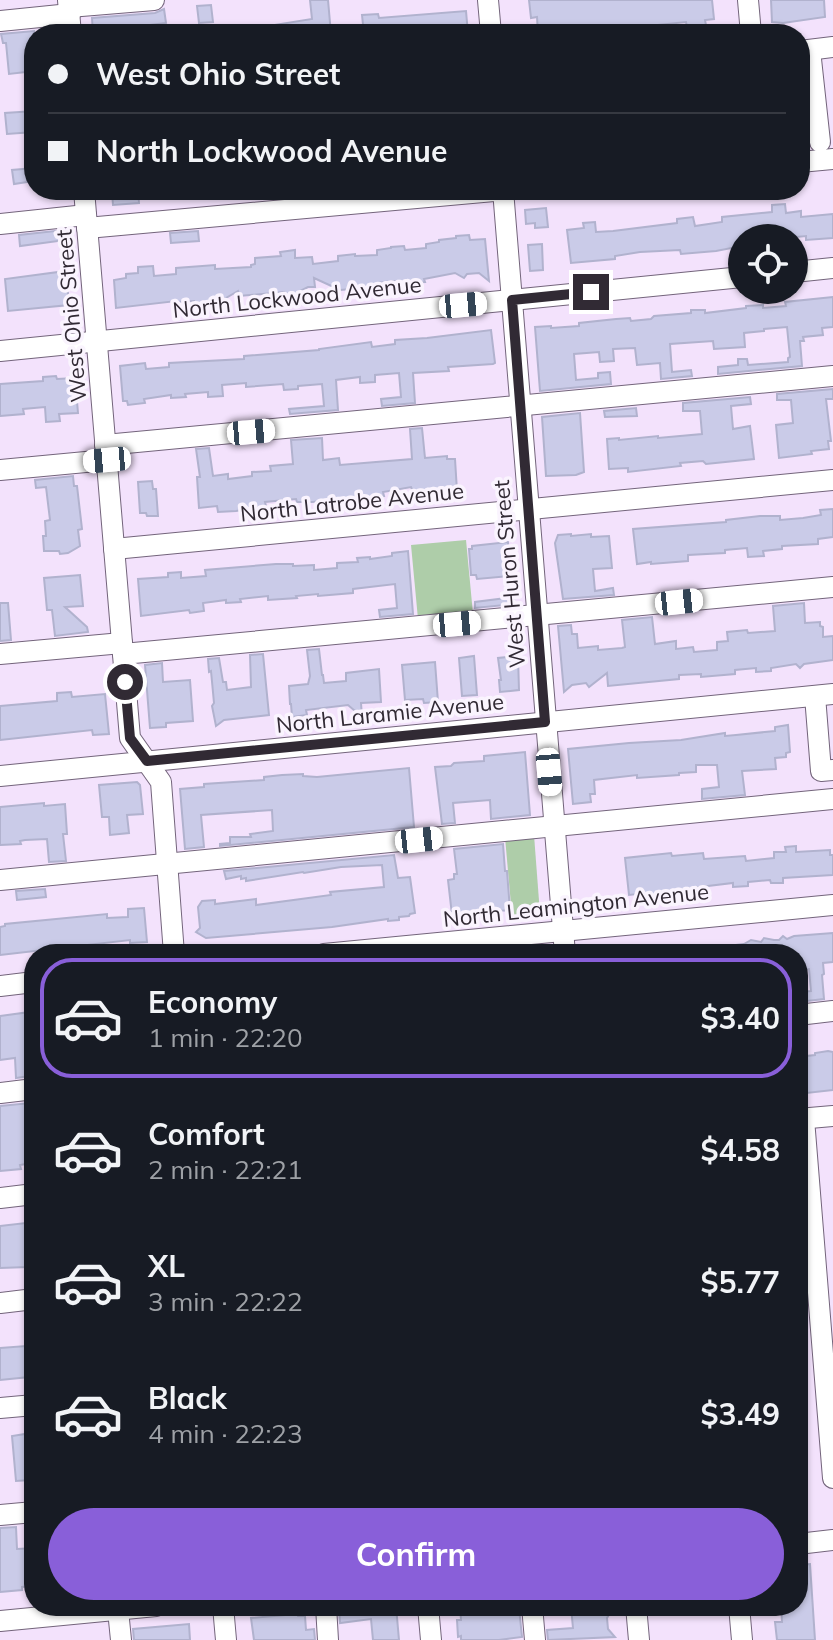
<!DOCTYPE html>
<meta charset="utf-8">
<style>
body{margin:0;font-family:Mulish,sans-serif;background:#242831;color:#f1f3f6;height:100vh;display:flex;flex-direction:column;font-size:30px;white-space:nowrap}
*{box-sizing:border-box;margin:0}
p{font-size:26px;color:#9ea1a6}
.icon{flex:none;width:44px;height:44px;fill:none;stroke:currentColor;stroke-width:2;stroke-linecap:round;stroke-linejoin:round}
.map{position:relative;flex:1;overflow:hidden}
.sheet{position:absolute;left:24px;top:944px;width:784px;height:672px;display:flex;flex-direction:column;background:#171b24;border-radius:32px;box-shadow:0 2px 6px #0004}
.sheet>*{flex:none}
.top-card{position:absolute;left:24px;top:24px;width:786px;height:176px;border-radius:32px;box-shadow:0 2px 6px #0004;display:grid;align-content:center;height:176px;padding:0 24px;background:#171b24}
.fabs{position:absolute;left:728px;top:224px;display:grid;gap:16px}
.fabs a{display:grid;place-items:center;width:80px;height:80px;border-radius:50%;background:#171b24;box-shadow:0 2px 6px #0004;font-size:40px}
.end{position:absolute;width:36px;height:36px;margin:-18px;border:10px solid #312a34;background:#fff;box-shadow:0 0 0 4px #fff}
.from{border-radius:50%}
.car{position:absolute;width:24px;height:48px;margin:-24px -12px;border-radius:10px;box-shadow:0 0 6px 2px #0007;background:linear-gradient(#fff 24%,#345 0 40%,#fff 0 76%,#345 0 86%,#fff 0)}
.top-card b{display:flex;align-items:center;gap:28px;height:76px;font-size:30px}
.top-card b+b{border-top:2px solid #363941}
.top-card i{width:20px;height:20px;background:#f1f3f6}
ul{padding:14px 0 0;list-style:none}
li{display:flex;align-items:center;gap:24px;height:120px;margin:0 16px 12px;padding:0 8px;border:4px solid transparent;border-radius:32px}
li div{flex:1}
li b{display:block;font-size:30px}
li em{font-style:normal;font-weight:700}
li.current{border-color:#895fd9}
li>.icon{width:72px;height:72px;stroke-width:1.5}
.button{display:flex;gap:16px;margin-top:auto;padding:16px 24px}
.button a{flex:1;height:92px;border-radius:48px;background:#895fd9;color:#fff;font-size:32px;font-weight:700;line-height:92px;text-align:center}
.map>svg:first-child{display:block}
.green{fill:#aecda9}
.building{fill:#cacbe8;stroke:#b1b2ce;stroke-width:2}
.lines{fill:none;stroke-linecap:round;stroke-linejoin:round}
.minor-casing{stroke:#73647b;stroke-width:22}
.minor{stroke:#fff;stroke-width:20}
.route{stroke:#312a34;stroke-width:10}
.labels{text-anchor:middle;stroke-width:7;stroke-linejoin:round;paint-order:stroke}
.street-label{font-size:22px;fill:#312a34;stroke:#faf4fe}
</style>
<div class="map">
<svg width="833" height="1640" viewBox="0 0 833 1640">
<rect width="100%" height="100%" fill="#f3e2fc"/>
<!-- green -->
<g class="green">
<polygon points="466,540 473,614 418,619 411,545"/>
<polygon points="534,835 540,914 512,916 505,837"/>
</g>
<!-- building -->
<g class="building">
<polygon points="310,0 328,0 331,34 269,34 268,26 312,19"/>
<polygon points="529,0 712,0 714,19 705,20 706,25 687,27 686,22 590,32 590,29 569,32 569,34 538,34 537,17 531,18"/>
<polygon points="771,0 824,0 825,17 783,23 772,22"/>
<polygon points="211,5 213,22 199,23 197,6"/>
<polygon points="164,9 166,23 125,28 126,34 93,34 92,18 155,13"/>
<polygon points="466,11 468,34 364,34 362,15 378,14 379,18"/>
<polygon points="34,31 34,71 9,74 6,43 3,43 1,34"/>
<polygon points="34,111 34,132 7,134 5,113"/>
<polygon points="34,168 34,181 14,184 12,170"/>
<polygon points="138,190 139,203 113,205 112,192"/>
<polygon points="275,190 359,190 276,198"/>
<polygon points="785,204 786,213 801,211 801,217 833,214 833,238 806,240 806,236 786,238 742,238 742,246 716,251 681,254 680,250 640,252 615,256 615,259 571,263 567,230 584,228 583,223 595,222 596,232 613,231 677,223 677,219 693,217 695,226 722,222 722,217 772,212 772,205"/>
<polygon points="546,208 548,227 535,228 535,223 526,224 525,210"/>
<polygon points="64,230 66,240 20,246 19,235"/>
<polygon points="198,231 199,241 171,243 170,233"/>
<polygon points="469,235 470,240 485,239 489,281 479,273 467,274 464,278 455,273 424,279 425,282 397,283 395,281 377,283 377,287 340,290 314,278 315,287 308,287 298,292 298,294 284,295 284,292 239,296 238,291 219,302 210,303 194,304 194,301 176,302 176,301 116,308 114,280 126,278 126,274 138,273 138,267 153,266 154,276 176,274 176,268 215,265 215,269 251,267 251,265 255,264 255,258 281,256 280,252 295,250 295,258 312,257 313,264 338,261 338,256 355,254 355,256 377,255 377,250 391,248 391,247 404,246 405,250 426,248 426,244 439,242 439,240 456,238 456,236"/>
<polygon points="542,244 543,270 530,271 528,245"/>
<polygon points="66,271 69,305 8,311 5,279"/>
<polygon points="833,297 833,327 822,328 823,335 803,337 804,341 800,341 802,366 718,374 718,367 738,365 738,359 747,359 748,365 788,362 788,358 790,357 787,327 764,329 764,331 744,333 745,347 714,349 713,341 670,344 672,372 691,370 692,376 661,379 660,363 637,365 635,348 613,349 614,361 600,362 599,352 574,354 576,380 598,378 598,373 610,372 611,384 540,391 535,327 551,326 551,328 579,326 579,323 616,319 630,318 631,321 651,319 654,316 691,313 691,310 705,310 705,313 746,308 746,306 763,305 763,308 786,306 785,302"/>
<polygon points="491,330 495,363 493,364 448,367 449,371 413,373 415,403 382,406 381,399 401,397 399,373 375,375 375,382 360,383 360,377 336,380 338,410 290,414 289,409 324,406 322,384 298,386 298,389 284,390 283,384 246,387 246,383 222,385 223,396 208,397 208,392 185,394 186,397 171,398 171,395 144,399 145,403 128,405 127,401 123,401 120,366 145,363 146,369 169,367 169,363 244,359 244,356 319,350 319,349 371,342 372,347 395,344 395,340 427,338"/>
<polygon points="56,376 57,379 75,378 78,413 59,414 60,421 46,422 45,407 23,409 24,414 0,416 0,384 43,381 43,377"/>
<polygon points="833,389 833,399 826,399 831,441 828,441 829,449 811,451 812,454 779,458 776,425 793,423 791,400 777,400 777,394"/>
<polygon points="750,397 751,404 731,406 733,429 750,426 754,459 706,464 703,461 680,463 681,466 628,472 628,468 609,469 607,439 619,438 619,440 658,436 658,438 702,434 700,411 683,411 683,403"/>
<polygon points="636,408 637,416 605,417 604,411"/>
<polygon points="580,413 584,472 576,475 546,476 542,417"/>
<polygon points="422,428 425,458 447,456 447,459 455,459 457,491 414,494 411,487 383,492 384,496 312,502 297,502 296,499 265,502 266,506 236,511 218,512 217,506 199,508 197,477 200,477 196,449 209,448 213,476 228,474 228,479 252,476 252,472 271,471 270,466 293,464 291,440 322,438 323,460 339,458 340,465 412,459 410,429"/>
<polygon points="73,476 74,486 77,486 82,529 78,530 80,546 68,553 60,554 59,551 44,551 43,536 46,536 45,521 50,520 46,487 36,488 35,480"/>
<polygon points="152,481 153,489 156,489 158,516 147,516 146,513 140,513 138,482"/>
<polygon points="833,509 833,537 818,539 818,544 782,546 782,549 763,551 764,556 748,557 747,548 725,550 725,553 688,555 688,561 651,564 651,562 637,564 633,529 726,522 726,520 760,516 780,516 780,520 803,518 821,515 820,510"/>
<polygon points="571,534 571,536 591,534 591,537 609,536 612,568 593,569 595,591 613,588 614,595 563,599 555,543 558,535"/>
<polygon points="508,542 510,576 477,579 476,575 471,575 469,549 472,549 472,546"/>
<polygon points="408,551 413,614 380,617 379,610 397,608 395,584 353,589 353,593 318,596 318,594 296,596 297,598 268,600 268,596 240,599 241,602 226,603 226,600 203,603 204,611 190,613 189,610 141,616 138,579 168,577 168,573 181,572 181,578 206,576 205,570 276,564 293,564 293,566 314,565 314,570 337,568 337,563 358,562 357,558 370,557 370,559 392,556 392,553"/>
<polygon points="80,575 83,606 65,607 87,627 88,632 55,636 52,610 47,610 44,578"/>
<polygon points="514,597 515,604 475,608 475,602"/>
<polygon points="0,603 8,603 11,640 0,641"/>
<polygon points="804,603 805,623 820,622 820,626 823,627 823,637 833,636 833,660 804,664 800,668 796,664 771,668 771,671 756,672 756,668 735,670 735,674 701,677 701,674 679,675 679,679 608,686 607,673 589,687 586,683 572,685 564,692 558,626 571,625 572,634 577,634 578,648 598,646 598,650 622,648 625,647 622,620 652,617 655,644 676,641 676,649 693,647 694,652 717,650 717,642 728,641 727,632 747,630 748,633 775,631 773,606"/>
<polygon points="319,649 322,675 323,675 324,683 346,681 346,673 379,669 381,702 361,703 362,717 348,705 306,710 307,715 292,717 291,704 290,704 289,686 308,684 310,676 307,650"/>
<polygon points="263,654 269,715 224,720 216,726 212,706 214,703 211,671 209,672 208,659 219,658 223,682 226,682 227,690 251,687 250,655"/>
<polygon points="474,656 477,695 462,696 459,658"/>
<polygon points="518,656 519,690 500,692 499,680 501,680 498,658"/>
<polygon points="435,662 438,702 424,703 423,699 405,700 402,665"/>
<polygon points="162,663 163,682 190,680 193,721 166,723 166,727 150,728 145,665"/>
<polygon points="71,692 72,697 105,694 109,734 93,735 92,730 0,740 0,706 57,701 57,693"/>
<polygon points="788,725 790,752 786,753 786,757 775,758 776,769 742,771 745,795 702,799 702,789 719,787 717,765 696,765 696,772 679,773 679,775 637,778 637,775 594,780 595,794 590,794 591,802 573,804 568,749 629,743 681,740 725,733 725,736 736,735 775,731 775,727"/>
<polygon points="525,752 530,815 491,819 490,800 453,803 455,823 442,824 435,767 451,766 454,763 484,761 484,756"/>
<polygon points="409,768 414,827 220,846 220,844 230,843 230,837 251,837 250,834 273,831 272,810 201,815 204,847 185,849 180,789 204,787 204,784 264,780 264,777 282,775 303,774 303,776 317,777"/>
<polygon points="137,782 140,785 143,814 127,815 129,833 110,835 109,817 102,817 99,785"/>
<polygon points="44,803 44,806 65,804 67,834 63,834 66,861 49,862 47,839 25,840 20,841 21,844 0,845 0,807"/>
<polygon points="503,844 505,871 507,871 510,910 452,915 448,880 454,879 454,874 457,874 454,849"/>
<polygon points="796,846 796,852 830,850 830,855 833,855 833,875 783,878 783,883 771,883 770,880 748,882 748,886 733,887 733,883 658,892 659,895 646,896 646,893 629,895 625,858 671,853 672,856 703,853 704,859 745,856 746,861 774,858 774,852 786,852 785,847"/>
<polygon points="394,855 398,878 410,877 415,913 410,914 409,916 399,917 399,920 388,921 388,919 332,927 206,938 196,932 200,928 198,907 202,901 215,900 215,904 256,899 256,905 331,895 330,892 384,887 382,865 341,867 304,873 303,872 246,881 246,878 241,879 241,876 226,879 224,871"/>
<polygon points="45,889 46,897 17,900 16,891"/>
<polygon points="144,908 147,942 130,943 130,940 0,955 0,927 5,926 5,924 107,914 107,918 128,917 128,909"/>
<polygon points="833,933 833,962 823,963 824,974 822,975 824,999 798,1002 798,992 811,991 809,969 798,970 798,954 720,954 720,947 744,944 751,940 761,942 764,938 774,940 779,940 783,936 787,939 794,936"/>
<polygon points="30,1012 34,1057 28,1057 30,1076 16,1078 15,1058 0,1060 0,1016"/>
<polygon points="828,1051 833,1052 833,1090 798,1094 798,1057 815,1055 815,1053"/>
<polygon points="30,1103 32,1123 34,1122 34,1158 31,1163 20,1165 21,1169 0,1171 0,1106"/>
<polygon points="34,1222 34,1251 26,1251 28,1267 0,1268 0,1226"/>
<polygon points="26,1346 29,1377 0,1380 0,1348"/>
<polygon points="25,1434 30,1480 16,1481 12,1436"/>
<polygon points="16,1527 17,1549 34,1548 34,1586 22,1587 22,1590 0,1592 0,1528"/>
<polygon points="810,1564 815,1640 777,1640 775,1622 782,1622 781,1606 798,1606 798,1565"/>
<polygon points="369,1606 396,1606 399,1640 373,1640 371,1619 340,1623 339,1609"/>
<polygon points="460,1606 496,1606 496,1610 519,1608 522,1637 499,1640 461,1640 461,1636 458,1637 457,1620 461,1620"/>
<polygon points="606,1606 606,1610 610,1613 607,1618 608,1629 615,1637 548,1640 547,1630 573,1628 571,1607"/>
<polygon points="297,1614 298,1616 305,1616 306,1630 314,1629 315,1640 254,1640 251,1618"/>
<polygon points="189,1624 190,1640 134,1640 133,1629"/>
</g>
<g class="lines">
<!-- minor casing -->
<g class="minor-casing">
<g id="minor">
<polyline points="68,0 71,34"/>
<polyline points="488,0 491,34"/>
<polyline points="748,0 751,34"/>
<polyline points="69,7 154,0"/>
<polyline points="0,21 70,14"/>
<polyline points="810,50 820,142"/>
<polyline points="800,51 833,47"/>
<polyline points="800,162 833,159"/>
<polyline points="84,190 130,738 161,782 174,954"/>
<polyline points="503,190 565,954"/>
<polyline points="0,224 86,215"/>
<polyline points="87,228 505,190"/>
<polyline points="794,272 833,268"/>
<polyline points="0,351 742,277"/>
<polyline points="105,445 833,376"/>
<polyline points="0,470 107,460"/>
<polyline points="114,549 833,480"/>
<polyline points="0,654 122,643"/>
<polyline points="123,654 833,587"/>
<polyline points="815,696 821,771 833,770"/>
<polyline points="0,776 833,694"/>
<polyline points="0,880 833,799"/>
<polyline points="324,954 833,905"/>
<polyline points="0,986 34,982"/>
<polyline points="798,1015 833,1011"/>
<polyline points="0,1093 34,1089"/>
<polyline points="798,1119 833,1116"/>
<polyline points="804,1119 833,1478"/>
<polyline points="0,1198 34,1194"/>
<polyline points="0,1303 34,1299"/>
<polyline points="0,1408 34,1405"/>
<polyline points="0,1515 34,1512"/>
<polyline points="798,1544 833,1540"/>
<polyline points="223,1606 226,1640"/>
<polyline points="326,1606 328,1640"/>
<polyline points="428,1606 431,1640"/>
<polyline points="532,1606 535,1640"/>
<polyline points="636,1606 639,1640"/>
<polyline points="739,1606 742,1640"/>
<polyline points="118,1610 121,1640"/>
<polyline points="0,1621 156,1606"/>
</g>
</g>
<!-- minor -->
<use href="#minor" class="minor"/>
</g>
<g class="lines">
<!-- route -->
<polyline class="route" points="125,682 130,738 147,761 545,722 512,300 591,292"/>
</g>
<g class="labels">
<!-- street labels -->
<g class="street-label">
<text transform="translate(297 297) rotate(-6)" y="8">North Lockwood Avenue</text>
<text transform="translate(71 316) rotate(-95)" y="8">West Ohio Street</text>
<text transform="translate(352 502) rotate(-6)" y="8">North Latrobe Avenue</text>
<text transform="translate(509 574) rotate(-95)" y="8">West Huron Street</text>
<text transform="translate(390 713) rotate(-6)" y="8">North Laramie Avenue</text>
<text transform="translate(576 905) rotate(-6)" y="8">North Leamington Avenue</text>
</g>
</g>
</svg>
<div class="fabs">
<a><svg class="icon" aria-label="locate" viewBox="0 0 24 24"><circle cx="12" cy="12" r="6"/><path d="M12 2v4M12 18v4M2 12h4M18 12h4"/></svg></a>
</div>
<i class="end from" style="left:125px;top:682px"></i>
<i class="end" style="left:591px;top:292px"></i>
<i class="car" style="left:463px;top:305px;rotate:85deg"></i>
<i class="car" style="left:251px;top:432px;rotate:85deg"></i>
<i class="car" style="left:107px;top:460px;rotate:265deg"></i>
<i class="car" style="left:679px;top:602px;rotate:84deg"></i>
<i class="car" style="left:457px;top:624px;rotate:85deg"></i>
<i class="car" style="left:549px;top:772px;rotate:175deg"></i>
<i class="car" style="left:419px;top:840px;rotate:84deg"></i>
<div class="top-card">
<b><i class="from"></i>West Ohio Street</b>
<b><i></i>North Lockwood Avenue</b>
</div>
<section class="sheet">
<ul>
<li class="current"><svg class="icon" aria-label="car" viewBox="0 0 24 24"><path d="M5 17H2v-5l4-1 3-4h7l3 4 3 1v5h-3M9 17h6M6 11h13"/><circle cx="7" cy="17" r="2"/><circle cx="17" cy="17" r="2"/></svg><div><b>Economy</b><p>1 min · 22:20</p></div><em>$3.40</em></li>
<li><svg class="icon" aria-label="car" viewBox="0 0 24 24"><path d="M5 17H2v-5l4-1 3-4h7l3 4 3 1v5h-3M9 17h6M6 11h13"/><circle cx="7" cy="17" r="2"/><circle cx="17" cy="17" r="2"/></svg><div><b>Comfort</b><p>2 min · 22:21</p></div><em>$4.58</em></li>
<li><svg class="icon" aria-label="car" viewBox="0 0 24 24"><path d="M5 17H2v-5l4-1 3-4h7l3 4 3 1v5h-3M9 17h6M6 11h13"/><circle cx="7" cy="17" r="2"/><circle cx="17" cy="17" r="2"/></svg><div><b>XL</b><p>3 min · 22:22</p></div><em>$5.77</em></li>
<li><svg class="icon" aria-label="car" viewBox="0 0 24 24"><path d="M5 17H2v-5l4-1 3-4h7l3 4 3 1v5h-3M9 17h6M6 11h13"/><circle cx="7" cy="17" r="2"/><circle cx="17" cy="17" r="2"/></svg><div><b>Black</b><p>4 min · 22:23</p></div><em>$3.49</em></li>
</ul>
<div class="button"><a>Confirm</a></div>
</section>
</div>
